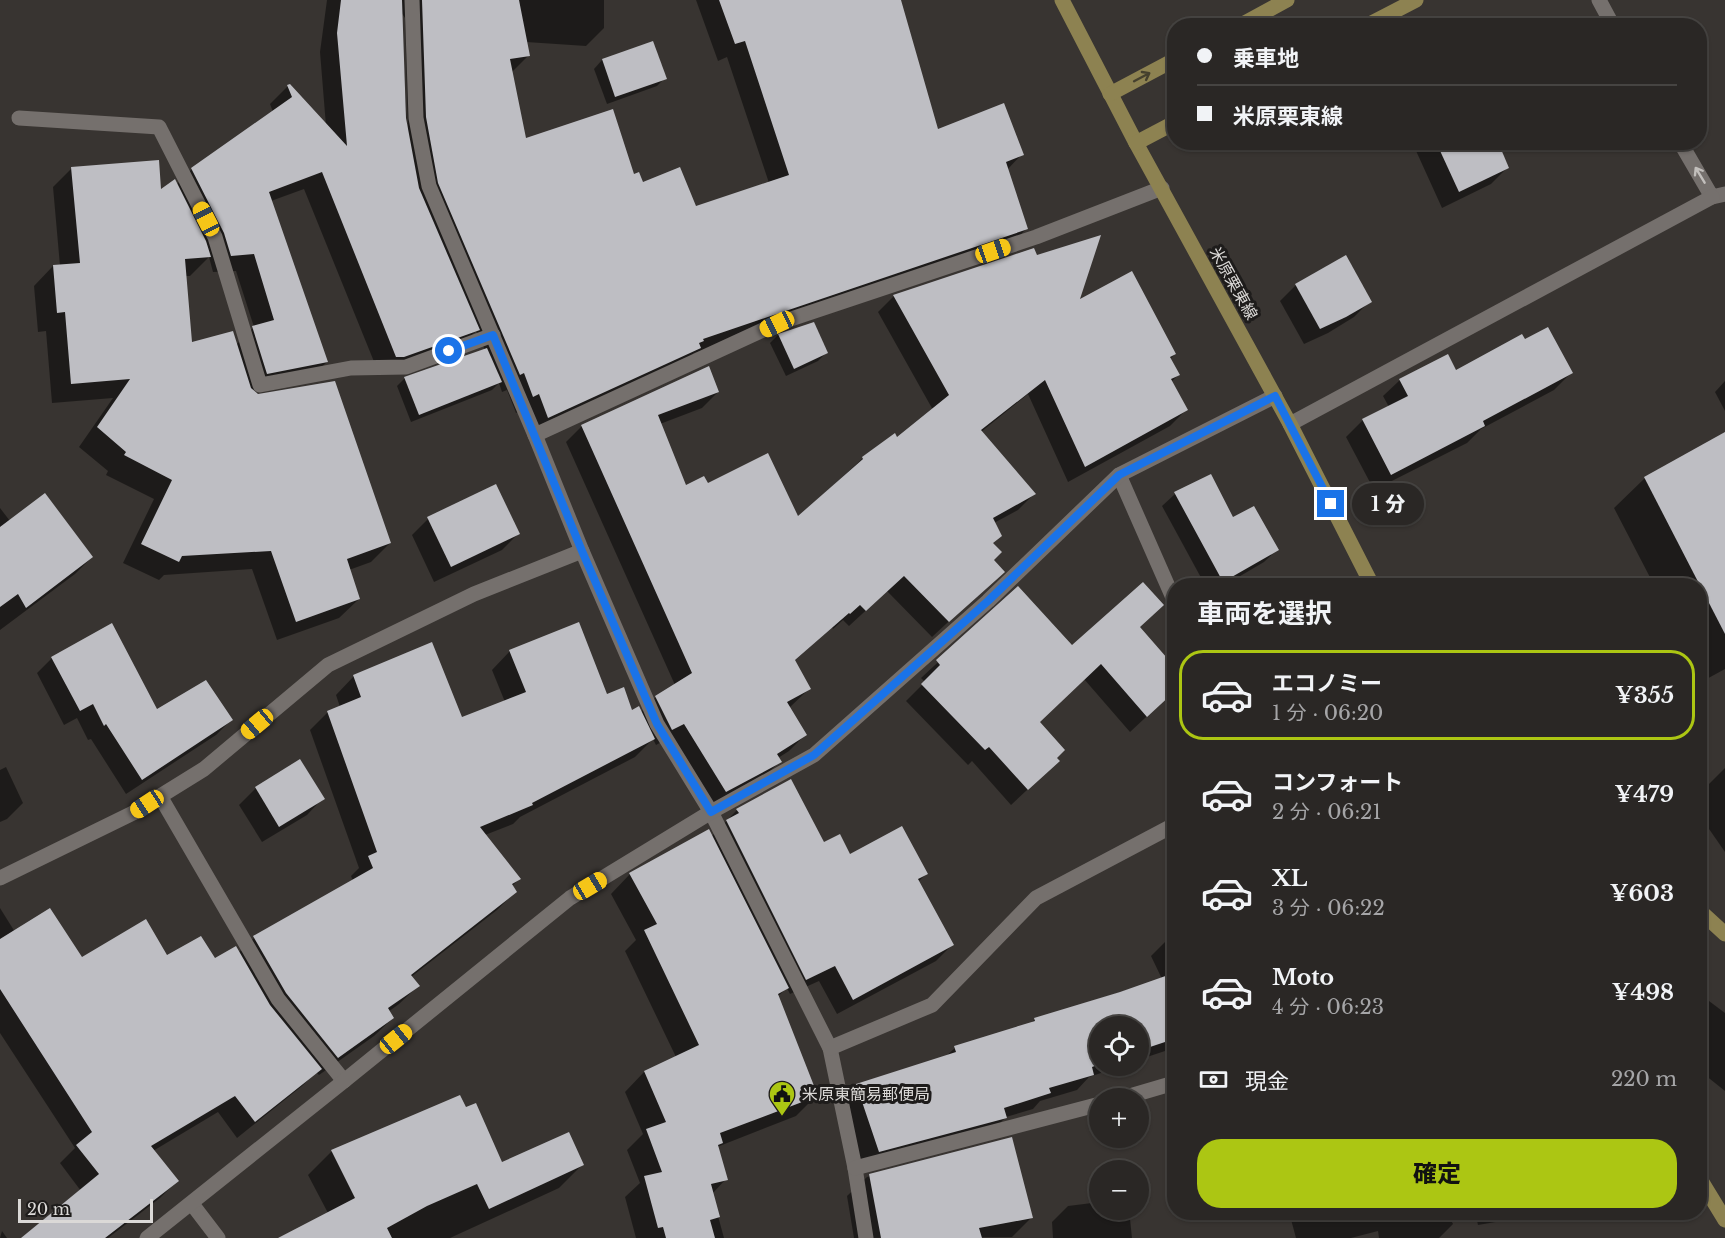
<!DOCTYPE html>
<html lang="ja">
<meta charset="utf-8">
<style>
body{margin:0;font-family:"Libre Baskerville","Noto Sans JP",serif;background:#363332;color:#f1f3f6;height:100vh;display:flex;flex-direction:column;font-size:22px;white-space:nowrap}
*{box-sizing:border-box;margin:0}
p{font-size:20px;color:#a5a5a7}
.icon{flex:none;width:33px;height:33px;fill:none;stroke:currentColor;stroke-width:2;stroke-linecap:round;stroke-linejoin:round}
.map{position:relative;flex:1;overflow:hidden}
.side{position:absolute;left:1167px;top:578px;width:540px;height:642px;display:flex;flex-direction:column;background:#2a2725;border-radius:24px;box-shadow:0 2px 4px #0004,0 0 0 2px #464442}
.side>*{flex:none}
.guide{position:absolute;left:1167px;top:18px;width:540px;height:132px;border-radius:24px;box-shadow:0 2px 4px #0004,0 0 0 2px #464442;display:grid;align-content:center;height:132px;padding:0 30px;background:#2a2725}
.buttons{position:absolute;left:1089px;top:1016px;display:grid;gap:12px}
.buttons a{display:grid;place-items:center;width:60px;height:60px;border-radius:50%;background:#2a2725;box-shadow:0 2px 4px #0004,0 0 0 2px #464442;font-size:30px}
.scale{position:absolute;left:18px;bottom:15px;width:135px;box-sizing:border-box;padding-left:6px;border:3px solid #dbd9d7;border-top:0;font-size:16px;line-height:21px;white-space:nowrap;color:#dbd9d7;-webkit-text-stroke:4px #1e1c1b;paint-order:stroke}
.end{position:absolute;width:27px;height:27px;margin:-14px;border:8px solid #1a73e8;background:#fff;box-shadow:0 0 0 3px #fff}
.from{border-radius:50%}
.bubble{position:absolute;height:42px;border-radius:21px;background:#2a2725;box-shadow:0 2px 4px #0004,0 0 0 2px #464442;font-size:20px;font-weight:800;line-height:42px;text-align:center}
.car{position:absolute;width:18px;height:36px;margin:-18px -9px;border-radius:8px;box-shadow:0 0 4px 2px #0007;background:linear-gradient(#f5c518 24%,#345 0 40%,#f5c518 0 76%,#345 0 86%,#f5c518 0)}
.guide b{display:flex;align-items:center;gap:21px;height:57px;font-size:22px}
.guide b+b{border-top:2px solid #464442}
.guide i{width:15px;height:15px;background:#f1f3f6}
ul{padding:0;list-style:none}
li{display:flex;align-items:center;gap:18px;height:90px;margin:0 12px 9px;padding:0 18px;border:3px solid transparent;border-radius:24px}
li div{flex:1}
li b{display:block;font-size:22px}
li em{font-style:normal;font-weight:800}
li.on{border-color:#acc613}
li>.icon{width:54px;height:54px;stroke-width:1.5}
h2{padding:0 30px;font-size:27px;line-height:72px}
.pay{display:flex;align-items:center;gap:15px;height:66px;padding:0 30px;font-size:22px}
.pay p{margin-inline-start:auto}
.action{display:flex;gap:12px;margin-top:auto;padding:12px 30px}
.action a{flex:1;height:69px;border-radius:24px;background:#acc613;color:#111;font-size:24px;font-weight:800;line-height:69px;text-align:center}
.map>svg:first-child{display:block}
.shadow{fill:#0007;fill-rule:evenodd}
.building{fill:#bebec3}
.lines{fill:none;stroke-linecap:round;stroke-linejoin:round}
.service{stroke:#75706d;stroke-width:15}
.pedestrian{stroke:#75706d;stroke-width:15}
.minor{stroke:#75706d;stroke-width:15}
.secondary{stroke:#8d8251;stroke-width:15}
.oneway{stroke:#45402e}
.oneway2{stroke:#c2bfbc}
.route{stroke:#1a73e8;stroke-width:8}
.labels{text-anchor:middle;stroke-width:6;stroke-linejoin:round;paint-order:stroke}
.street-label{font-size:16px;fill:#dbd9d7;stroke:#1e1c1b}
.poi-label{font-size:16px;fill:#dbd9d7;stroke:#1e1c1b;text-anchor:start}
</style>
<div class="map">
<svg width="1725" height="1238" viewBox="0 0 1725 1238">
<rect width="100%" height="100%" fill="#383431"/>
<!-- shadow -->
<g class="shadow">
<path d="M327,0H604V28L586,46L526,42L529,55L511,73L525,140L633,176L643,184L696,208L769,183L727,57L718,61L696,0H899L937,130L1022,154L1007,170L1026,229L1009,247L694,353L682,365L531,435L521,411L516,413L507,390L502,392L499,383L492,390L411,422L397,386L405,378L485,350L476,331L460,347L379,374L304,189L271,201L327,362L309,379L251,390L390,543L371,562L349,570L359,599L339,618L277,640L252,569L164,575L159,580L123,563L154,499L106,475L108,471L79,447L113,398L52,403L46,331L38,332L34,286L53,266H60L53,187L72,168L160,191L176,185L192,169L273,112L270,104L288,86L326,126L320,52ZM401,12L405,18L408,129H407ZM209,257L213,272L236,271L254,327L236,345L190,344L185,276H190Z"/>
<polygon points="652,43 665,78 657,86 607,104 594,69 602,60"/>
<polygon points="1412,142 1496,142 1508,167 1491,184 1442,208"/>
<polygon points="1036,257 1078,302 1175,354 1170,359 1178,375 1171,382 1186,410 1170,426 1068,482 1028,394 981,432 1034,494 1018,510 994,523 992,560 1002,572 932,637 887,591 849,626 843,620 833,629 832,627 794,661 809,689 789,708 805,735 789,751 778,758 780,761 764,777 710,807 667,739 656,745 653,739 635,757 520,817 513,824 485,835 519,879 512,886 515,892 497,910 411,977 418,986 399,1004 388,1012 393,1018 374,1036 319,1075 316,1072 302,1086 237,1138 218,1112 153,1151 177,1181 160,1198 108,1238 23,1238 81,1191 60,1163 75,1148 0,1033 0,908 15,932 82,959 167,957 214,960 238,953 254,938 353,881 351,876 359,868 310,730 328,712 340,707 336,695 354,676 462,719 505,702 492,670 510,651 607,696 632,712 640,713 656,697 675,685 566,442 582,426 718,392 702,408 660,424 685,487 707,485 798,518 863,458 897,439 933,410 878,312 894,296"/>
<polygon points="1296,285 1370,301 1354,317 1328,333 1304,344 1280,301"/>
<polygon points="813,324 826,353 818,361 786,376 770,343 778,335"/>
<polygon points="1524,341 1571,373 1554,390 1481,429 1467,443 1374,490 1346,437 1363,420 1389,407 1383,396 1400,380 1456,372"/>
<polygon points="1725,381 1725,411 1715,392"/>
<polygon points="1725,433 1725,669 1703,681 1700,673 1700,585 1654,585 1614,508 1645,478"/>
<polygon points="1175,494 1232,520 1277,550 1264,562 1225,585 1205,585 1162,506"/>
<polygon points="0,508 10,521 92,557 75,574 0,630"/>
<polygon points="428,519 518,534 502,550 434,582 412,535"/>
<polygon points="1018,588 1072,647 1139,627 1174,668 1174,691 1130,732 1084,679 1038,723 1041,777 1011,805 972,761 968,765 906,701 925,682 921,678"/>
<polygon points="52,658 157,711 231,720 216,735 126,794 91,739 88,740 77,718 64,725 37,673"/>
<polygon points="6,767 23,803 7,819 0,822 0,770"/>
<polygon points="1725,768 1725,852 1700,816 1700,793"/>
<polygon points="256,788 323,798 307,815 262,842 239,805"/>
<polygon points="737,810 850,856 926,874 918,882 952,945 936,961 837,1014 819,981 790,994 787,988 777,997 816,1096 796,1116 717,1147 726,1179 712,1194 724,1238 636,1238 625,1197 640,1183 627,1150 643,1134 625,1092 644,1072 676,1057 625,951 636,940 611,894 630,874 711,837"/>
<polygon points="1174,936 1174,1048 1138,1060 1138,1026 1100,1026 1100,1065 1125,1065 1089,1077 1077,1090 1040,1101 1033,1109 1006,1117 989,1134 863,1167 841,1102 857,1086 945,1057 955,1048 1030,1024 1035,1019 1162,979 1151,956 1167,940"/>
<polygon points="1709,1001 1725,1013 1725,1091 1700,1071 1700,1011"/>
<polygon points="459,1097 502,1164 582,1165 559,1188 450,1238 281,1238 328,1213 308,1175 331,1152"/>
<polygon points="1011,1139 1031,1218 1012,1237 854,1238 847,1196 867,1177"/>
<polygon points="1100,1202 1100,1209 1129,1209 1132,1238 1053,1238 1052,1222 1068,1206"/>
<polygon points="1289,1212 1447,1212 1453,1224 1439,1238 1379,1238 1378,1231 1351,1238 1296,1238"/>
<polygon points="1475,1212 1553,1212 1478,1225"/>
<polygon points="2,1231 7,1238 0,1238"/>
</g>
<!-- building -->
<g class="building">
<polygon points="341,0 402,0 406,118 419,188 480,330 404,357 396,357 322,172 269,192 328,362 267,374 252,326 274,320 254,254 231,256 224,233 191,168 292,97 287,85 290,84 347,146 337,33"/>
<polygon points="422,0 519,0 530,56 510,59 526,138 613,109 634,174 639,172 643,182 680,167 696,206 789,175 745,41 735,44 719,0 901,0 938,129 1004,103 1024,155 1006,162 1028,229 703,339 704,341 699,343 701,348 548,418 539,394 533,397 524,373 520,375 438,183 426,117"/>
<polygon points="653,41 667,79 615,97 602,59"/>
<polygon points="1436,142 1498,142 1509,168 1459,192"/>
<polygon points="159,160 161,189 175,179 206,241 211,257 185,259 192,342 233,331 251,388 258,394 335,381 391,543 347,559 360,599 296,622 271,551 182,556 179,562 141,544 172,480 124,455 126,452 97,427 130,379 71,384 65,312 57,313 53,265 80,263 71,167"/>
<polygon points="1101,235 1080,299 1132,271 1176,354 1170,357 1180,375 1171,379 1188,410 1085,467 1045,380 981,430 1036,494 993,518 1002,536 993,543 1002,552 994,560 1005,572 949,622 904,576 866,611 860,605 850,614 849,613 795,660 811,689 787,702 807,735 777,754 782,762 726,792 684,724 672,730 655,696 692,673 581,425 709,366 719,392 658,415 686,485 704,476 708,483 768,453 798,516 863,459 862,457 895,433 897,437 949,395 893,295 1034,248 1037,255"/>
<polygon points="1346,255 1372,302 1346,317 1320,329 1295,284"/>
<polygon points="814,322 828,353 794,369 778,334"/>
<polygon points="1548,327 1573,373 1483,421 1485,426 1391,475 1362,419 1408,396 1399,379 1448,354 1456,370 1522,334 1525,339"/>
<polygon points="487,348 502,382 419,415 404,377"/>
<polygon points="1725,432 1725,634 1644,477"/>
<polygon points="1211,474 1233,517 1254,506 1279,550 1223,582 1174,492"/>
<polygon points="496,484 520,534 451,567 427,517"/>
<polygon points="45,493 93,557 26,608 18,594 0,607 0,527"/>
<polygon points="1143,582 1164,605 1140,627 1174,666 1174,692 1147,717 1101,664 1040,722 1065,750 1057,758 1060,761 1028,790 989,747 985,750 921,684 940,665 936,660 1018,586 1072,645"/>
<polygon points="579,622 607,694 624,687 632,710 639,706 655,739 532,803 533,805 480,827 521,879 512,884 517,892 411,975 420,986 388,1008 394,1018 338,1058 286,993 253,936 373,868 368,856 377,852 327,711 361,697 353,675 432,642 462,717 526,692 509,650"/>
<polygon points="112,623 157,709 206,680 233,720 142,780 106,724 104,726 93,704 80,711 51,657"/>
<polygon points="300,759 325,799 279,827 255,787"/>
<polygon points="791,779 824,842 840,834 850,854 902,826 928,874 918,879 954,945 853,1000 835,966 806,980 726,820 739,813 736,809"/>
<polygon points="709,829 789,988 778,994 818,1096 720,1133 723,1143 718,1145 728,1180 711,1184 720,1217 710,1220 715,1238 666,1238 663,1227 658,1228 644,1176 662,1172 646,1129 666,1122 644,1071 699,1045 644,930 657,924 629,873"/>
<polygon points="50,908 82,957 146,919 167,955 201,936 215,958 236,946 270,1005 322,1069 255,1122 235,1096 151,1146 179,1181 105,1238 21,1238 99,1174 76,1145 92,1132 0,989 0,939"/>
<polygon points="1174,973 1174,1039 1138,1051 1138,1026 1100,1026 1100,1064 1092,1067 1094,1075 1049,1088 1051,1093 1004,1108 1007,1118 879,1152 856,1084 956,1052 954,1046 1035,1021 1034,1018 1120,992"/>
<polygon points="460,1095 466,1107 476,1103 502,1162 569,1132 584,1165 489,1209 477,1184 427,1206 387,1228 392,1238 278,1238 355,1198 331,1150"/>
<polygon points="1012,1137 1033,1218 979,1228 982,1238 881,1238 869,1174"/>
</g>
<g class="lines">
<!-- service -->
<g class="service">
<polyline points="1599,0 1613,26"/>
<polyline points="1680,142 1712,197 1725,194"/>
</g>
<!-- pedestrian -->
<polyline class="pedestrian" points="1290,424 1712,197"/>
<!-- minor -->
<g class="minor">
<polyline points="412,0 416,118 429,186 535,435 582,551 657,724 711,812 830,1048 855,1168 866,1238"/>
<polyline points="19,118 159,127 215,237 260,385 351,368 406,367 493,335"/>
<polyline points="535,435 776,324 1036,237 1162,188"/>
<polyline points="1119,475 1174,600"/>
<polyline points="160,796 278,999 344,1081"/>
<polyline points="0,878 133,813 204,769 328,665 474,594 582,551"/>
<polyline points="830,1048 932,1005 1036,898 1174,825"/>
<polyline points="1123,1098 1174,1083"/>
<polyline points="855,1168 1100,1104"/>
<polyline points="192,1204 218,1238"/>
<polyline points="147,1238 344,1081 570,898 711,812 814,755 988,601 1119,475 1275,396"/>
</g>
<!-- secondary -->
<g class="secondary">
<polyline points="1062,0 1136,143 1290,424 1372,585"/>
<polyline points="1239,26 1287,0"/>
<polyline points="1366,26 1416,0"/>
<polyline points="1110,94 1174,60"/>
<polyline points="1136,143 1174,123"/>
<polyline points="1700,911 1725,934"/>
<polyline points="1700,1179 1725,1220"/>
</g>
</g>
<!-- one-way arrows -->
<defs><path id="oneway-shaft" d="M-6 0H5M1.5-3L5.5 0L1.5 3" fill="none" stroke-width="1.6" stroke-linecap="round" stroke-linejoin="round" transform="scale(1.5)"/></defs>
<use class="oneway" href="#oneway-shaft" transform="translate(1142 77) rotate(-28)"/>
<use class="oneway2" href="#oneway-shaft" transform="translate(1700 175) rotate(-121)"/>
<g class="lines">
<!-- route -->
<polyline class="route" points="449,351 493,335 582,551 657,724 711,812 814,755 988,601 1119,475 1275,396 1331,504"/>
</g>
<!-- icons -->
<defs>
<g id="civic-pin" transform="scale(1.35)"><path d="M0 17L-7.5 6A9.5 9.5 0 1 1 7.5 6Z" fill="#acc613" stroke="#1e1c1b"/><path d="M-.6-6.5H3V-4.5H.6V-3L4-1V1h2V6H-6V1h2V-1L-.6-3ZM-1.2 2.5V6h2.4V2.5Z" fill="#111"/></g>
</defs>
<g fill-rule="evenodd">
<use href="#civic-pin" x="782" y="1094"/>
</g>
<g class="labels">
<!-- street labels -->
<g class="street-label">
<text transform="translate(1234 283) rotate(61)" y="6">米原栗東線</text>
</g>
<!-- poi labels -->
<g class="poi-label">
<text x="802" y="1100">米原東簡易郵便局</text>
</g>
</g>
</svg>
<div class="buttons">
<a><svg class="icon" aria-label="locate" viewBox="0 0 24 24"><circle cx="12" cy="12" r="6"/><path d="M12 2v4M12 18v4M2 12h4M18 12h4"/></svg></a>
<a>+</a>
<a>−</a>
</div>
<div class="scale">20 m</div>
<i class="end from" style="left:449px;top:351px"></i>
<i class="end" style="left:1331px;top:504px"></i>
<div class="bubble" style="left:1352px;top:483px;width:72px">1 分</div>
<i class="car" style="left:206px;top:219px;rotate:333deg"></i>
<i class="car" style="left:993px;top:251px;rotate:71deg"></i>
<i class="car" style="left:777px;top:324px;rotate:245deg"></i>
<i class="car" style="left:257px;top:724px;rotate:230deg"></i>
<i class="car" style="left:147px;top:804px;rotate:237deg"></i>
<i class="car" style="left:590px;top:886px;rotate:59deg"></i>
<i class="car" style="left:396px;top:1039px;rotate:51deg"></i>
<div class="guide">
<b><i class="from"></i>乗車地</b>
<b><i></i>米原栗東線</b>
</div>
<section class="side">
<h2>車両を選択</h2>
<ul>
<li class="on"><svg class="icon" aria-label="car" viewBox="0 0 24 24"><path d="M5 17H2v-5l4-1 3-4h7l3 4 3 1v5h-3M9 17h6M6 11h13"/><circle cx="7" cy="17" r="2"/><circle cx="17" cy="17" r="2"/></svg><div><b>エコノミー</b><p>1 分 · 06:20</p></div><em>¥355</em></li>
<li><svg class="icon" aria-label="car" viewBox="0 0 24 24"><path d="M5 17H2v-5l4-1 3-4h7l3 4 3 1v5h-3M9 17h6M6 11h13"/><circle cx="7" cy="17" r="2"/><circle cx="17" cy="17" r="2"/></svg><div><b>コンフォート</b><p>2 分 · 06:21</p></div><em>¥479</em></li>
<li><svg class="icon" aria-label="car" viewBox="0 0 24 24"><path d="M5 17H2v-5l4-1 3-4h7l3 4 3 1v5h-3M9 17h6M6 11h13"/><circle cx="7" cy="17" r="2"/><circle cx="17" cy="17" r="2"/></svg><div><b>XL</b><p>3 分 · 06:22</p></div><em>¥603</em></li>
<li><svg class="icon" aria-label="car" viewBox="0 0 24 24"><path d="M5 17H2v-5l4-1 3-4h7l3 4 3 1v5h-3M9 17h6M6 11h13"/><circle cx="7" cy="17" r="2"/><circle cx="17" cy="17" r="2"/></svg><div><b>Moto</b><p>4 分 · 06:23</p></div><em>¥498</em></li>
</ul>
<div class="pay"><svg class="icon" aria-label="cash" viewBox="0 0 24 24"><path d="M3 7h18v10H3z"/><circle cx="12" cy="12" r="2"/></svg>現金<p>220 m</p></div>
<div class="action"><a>確定</a></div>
</section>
</div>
